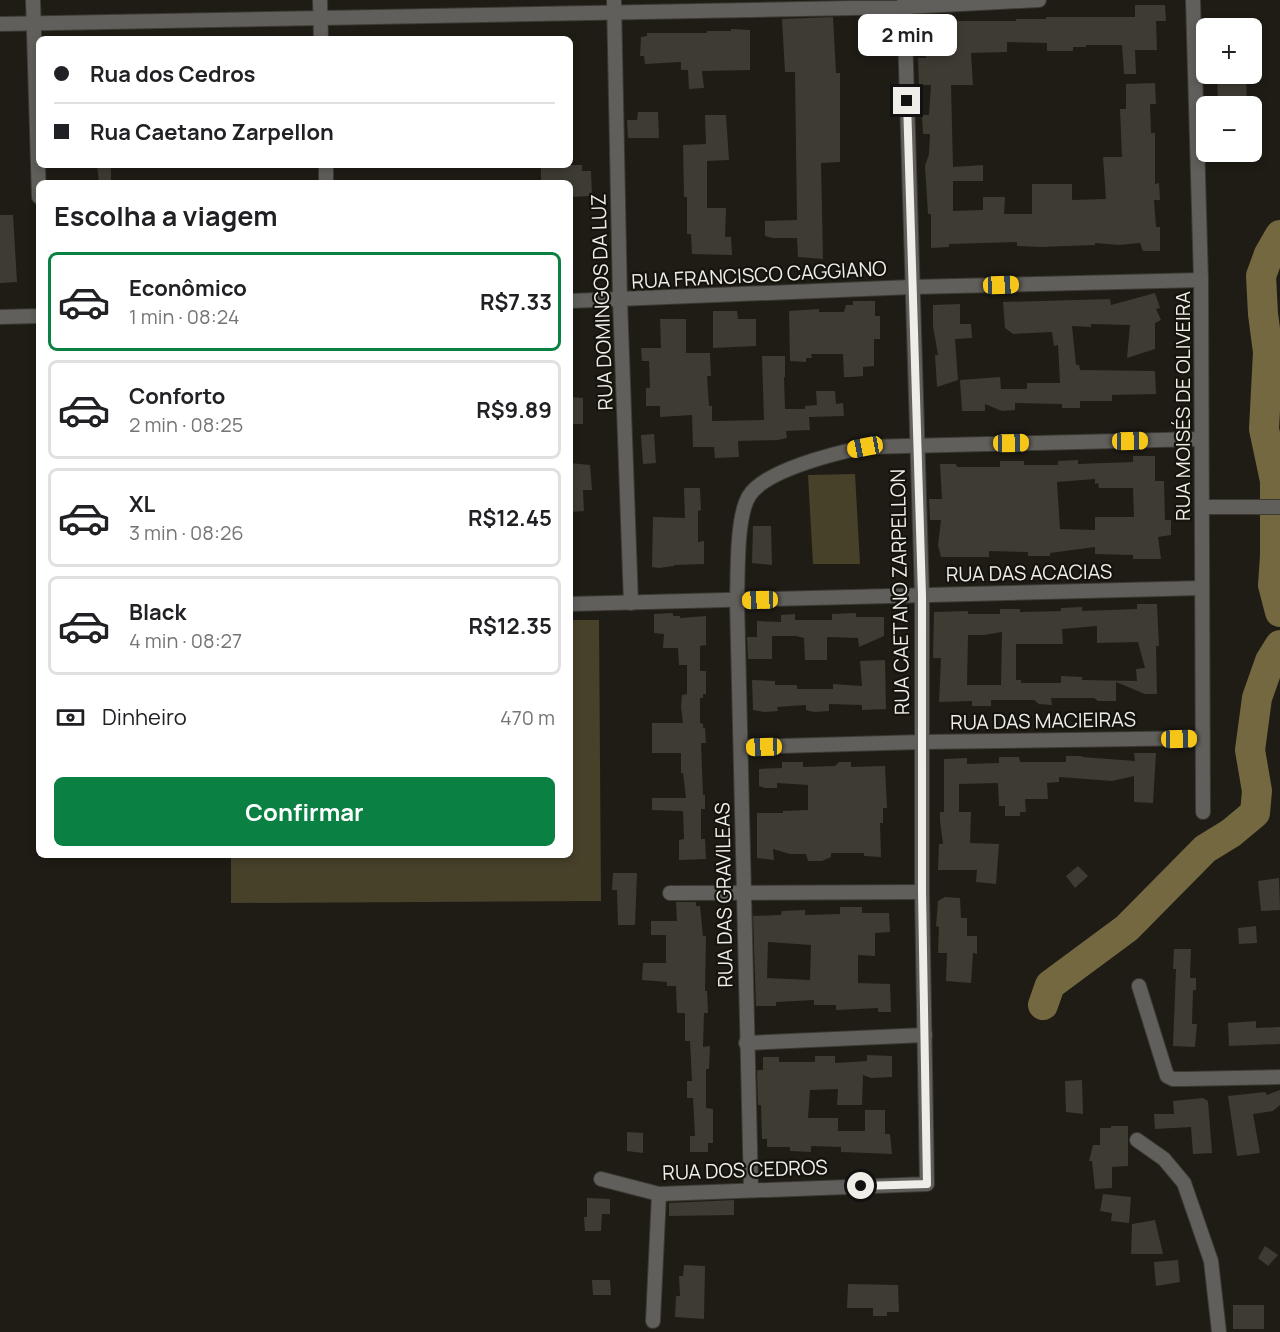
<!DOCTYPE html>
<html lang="pt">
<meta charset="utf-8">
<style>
body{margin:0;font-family:Manrope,sans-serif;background:#f6f6f6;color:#202124;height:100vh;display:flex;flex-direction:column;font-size:22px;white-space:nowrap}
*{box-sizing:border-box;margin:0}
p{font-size:20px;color:#757577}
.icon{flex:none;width:33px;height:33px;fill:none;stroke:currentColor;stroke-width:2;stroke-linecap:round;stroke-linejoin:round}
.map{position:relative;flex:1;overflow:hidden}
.sheet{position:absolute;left:36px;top:180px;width:537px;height:678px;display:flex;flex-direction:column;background:#fff;border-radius:9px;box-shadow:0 3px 9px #0003}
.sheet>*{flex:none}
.banner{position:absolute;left:36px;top:36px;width:537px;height:132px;border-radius:9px;box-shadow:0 3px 9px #0003;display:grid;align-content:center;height:132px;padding:0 18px;background:#fff}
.fabs{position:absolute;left:1196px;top:18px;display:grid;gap:12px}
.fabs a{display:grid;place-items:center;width:66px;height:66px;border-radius:9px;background:#fff;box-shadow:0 3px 9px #0003;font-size:30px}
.end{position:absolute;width:27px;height:27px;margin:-14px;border:8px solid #eeede7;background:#111;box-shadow:0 0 0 3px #111}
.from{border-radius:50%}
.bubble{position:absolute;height:42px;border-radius:9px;background:#fff;box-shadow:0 3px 9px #0003;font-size:20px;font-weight:700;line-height:42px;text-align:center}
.car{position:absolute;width:18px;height:36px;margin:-18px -9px;border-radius:8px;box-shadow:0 0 4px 2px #0007;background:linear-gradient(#f5c518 24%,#345 0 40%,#f5c518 0 76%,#345 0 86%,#f5c518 0)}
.banner b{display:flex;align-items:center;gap:21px;height:57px;font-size:22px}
.banner b+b{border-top:2px solid #e0e0e0}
.banner i{width:15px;height:15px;background:#202124}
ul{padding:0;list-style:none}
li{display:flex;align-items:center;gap:18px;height:99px;margin:0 12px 9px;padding:0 6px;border:3px solid #e0e0e0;border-radius:9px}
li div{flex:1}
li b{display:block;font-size:22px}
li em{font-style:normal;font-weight:700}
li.on{border-color:#0b8043}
li>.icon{width:54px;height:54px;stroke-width:1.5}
h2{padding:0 18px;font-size:27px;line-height:72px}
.pay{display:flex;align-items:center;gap:15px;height:66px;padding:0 18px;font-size:22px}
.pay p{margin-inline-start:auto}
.action{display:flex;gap:12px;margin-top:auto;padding:12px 18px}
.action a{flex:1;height:69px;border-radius:9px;background:#0b8043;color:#fff;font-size:24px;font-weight:700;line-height:69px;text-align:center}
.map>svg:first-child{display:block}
.green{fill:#47412a}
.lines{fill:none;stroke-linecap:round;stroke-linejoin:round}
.river{stroke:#746841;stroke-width:30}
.building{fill:#3e3b33;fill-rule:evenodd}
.street-casing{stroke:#3c3932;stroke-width:16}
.street{stroke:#605f5b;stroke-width:14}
.route{stroke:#eeede7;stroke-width:8}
.labels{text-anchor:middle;stroke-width:4.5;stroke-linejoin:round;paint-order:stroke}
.street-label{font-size:20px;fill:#eeede7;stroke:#15130c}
</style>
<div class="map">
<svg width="1280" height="1332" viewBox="0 0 1280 1332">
<rect width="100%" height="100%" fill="#1f1c15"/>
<!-- green -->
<g class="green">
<polygon points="855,474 860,564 813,564 808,475"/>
<polygon points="570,620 599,620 601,901 231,903 231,855 570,855"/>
</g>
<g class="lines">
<!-- river -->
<g class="river">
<polyline points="1280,235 1269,254 1261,276 1263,314 1268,352 1264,429 1275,481 1275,556 1273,585 1280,612"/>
<polyline points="1043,1005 1050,985 1127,928 1205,849 1231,833 1255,813 1257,791 1250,750 1257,698 1270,661 1280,645"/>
</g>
</g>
<!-- building -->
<g class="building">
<polygon points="1135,5 1165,5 1166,21 1156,21 1157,50 1135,50 1136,74 1124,74 1122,45 1086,45 1086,47 1073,47 1073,51 1047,51 1047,43 1007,42 1007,52 971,53 973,85 951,85 953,167 983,165 983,181 953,181 953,211 983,210 983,197 1005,197 1004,214 1032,214 1032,184 1072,184 1072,200 1106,199 1103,157 1122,157 1120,109 1126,109 1126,84 1155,83 1156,104 1150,104 1151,133 1155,133 1155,184 1159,183 1160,200 1154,200 1156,227 1160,227 1160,251 1143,251 1140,243 1119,245 1095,243 1095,245 1041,247 1017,246 1017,242 949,244 949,247 931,248 931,214 928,214 925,166 929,154 930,134 923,134 922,115 929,115 931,85 919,85 918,58 926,58 926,23 951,23 951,21 1016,21 1016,19 1046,19 1046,17 1135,17"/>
<polygon points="833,17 836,73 840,73 840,162 821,163 823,259 798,257 797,238 773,238 765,236 765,221 797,220 795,72 785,72 782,19"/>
<polygon points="731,29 750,30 750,70 702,71 704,88 689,89 688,70 681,70 681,62 645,64 644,56 640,56 641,37 647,36 647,33 707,33 707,31 731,31"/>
<polygon points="1217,74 1246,74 1247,106 1218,106"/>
<polygon points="638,112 658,112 659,138 628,138 627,120 637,120"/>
<polygon points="705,115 726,115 729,160 707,161 707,208 726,208 725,237 731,237 732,255 692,254 691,234 687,234 687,197 684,197 683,145 706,144"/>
<polygon points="97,165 111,165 111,183 99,183"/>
<polygon points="541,165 582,165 582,171 591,171 592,196 570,197 570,183 541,183"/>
<polygon points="0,215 13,215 17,282 0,283"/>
<polygon points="1155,293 1160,308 1156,309 1161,320 1155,323 1155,349 1127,358 1130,325 1091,324 1091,327 1072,326 1076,365 1079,365 1080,370 1155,371 1156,394 1112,395 1112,401 1080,401 1080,408 1062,408 1062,404 1015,403 1015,410 1002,411 985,404 985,411 962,411 960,380 1000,377 1001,389 1027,389 1027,383 1060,383 1058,345 1054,346 1052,332 1013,334 1005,328 1003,302 1110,299 1111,305"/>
<polygon points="853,301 875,301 875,316 880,316 880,339 874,339 874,366 863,367 863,376 852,377 844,377 843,354 811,354 812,358 806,358 806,362 790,361 789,311 819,309 819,312 844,312 846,305 853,305"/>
<polygon points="960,304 960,324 971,324 972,338 955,339 958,380 937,387 935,355 938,355 933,326 933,305"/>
<polygon points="713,311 737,311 738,319 756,319 756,346 713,348"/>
<polygon points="660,319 686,319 686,353 710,353 711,376 707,376 709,406 712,406 712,421 764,420 762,356 785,356 785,377 784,377 785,409 805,409 805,406 817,405 816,391 835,391 836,404 843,403 844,416 809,417 810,430 786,431 787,438 778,440 738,441 739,457 715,458 714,447 693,447 692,415 660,417 660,406 646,406 646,388 650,388 649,361 642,361 641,348 661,348"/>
<polygon points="570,397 583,398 583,424 570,424"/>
<polygon points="654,434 656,463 643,464 641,435"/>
<path d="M1133,456H1155V481H1164L1165,520H1171V535L1158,537L1161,559H1133V555L1095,554V547L1050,553V556H1028V552L989,551V557H941L938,545L941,520H930L929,499H942L940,464H956L957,467H1000V461H1024V465H1058V461L1078,460V464L1133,462ZM1095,479V484L1098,483L1099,488H1133L1134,517H1095V530L1060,529L1057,482Z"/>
<polygon points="570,463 590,465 592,490 583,490 584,511 570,512"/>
<polygon points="684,488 700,488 701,510 698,511 698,542 704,541 704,564 674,565 674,566 659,568 652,567 653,517 685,518"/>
<polygon points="753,526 771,526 772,565 752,563"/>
<path d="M1137,604H1157L1159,646H1156L1157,694H1145L1116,682V701H1098L1094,698H1051L1052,705L1039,704L1034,700H991V706H972V701L939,702L941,658H933L934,612L968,611V614H1000V609H1020V612L1061,611V608L1082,607V611L1137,609ZM1097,626V643L1138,642L1145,668L1136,669L1137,681L1082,680V677L1061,676V683H1021V680H1016V644H1063L1062,629ZM1002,632L1001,685H967L968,635H984Z"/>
<polygon points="673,613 673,616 680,616 680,618 706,616 706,645 700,646 700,671 706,671 706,694 703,694 703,698 700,698 700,723 703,724 703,728 705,728 706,743 701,743 703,795 705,795 705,809 701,809 701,839 705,839 706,859 679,860 679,840 684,839 683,811 652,810 652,798 686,798 683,773 681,773 681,753 652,753 652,723 683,723 681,707 682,695 687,694 687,665 679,665 678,648 663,648 664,634 654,633 654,614"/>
<polygon points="856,613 856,617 884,617 884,636 859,647 858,638 827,637 827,660 805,660 804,638 796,636 772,636 772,659 748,659 747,637 757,637 757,621 781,622 781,615 795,614 795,620 832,620 832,614"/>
<polygon points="885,660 886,709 862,710 862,705 829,704 829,711 814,712 806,710 806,705 777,707 778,711 764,712 753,710 752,680 775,681 775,685 797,685 797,689 833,689 833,684 862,686 860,661"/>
<polygon points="1134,753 1156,753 1153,803 1134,802 1134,776 1112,781 1059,777 1059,782 1047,783 1048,799 1025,799 1026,812 1020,812 1020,816 1005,816 1005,806 999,806 998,783 959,784 959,812 971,812 970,843 999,844 996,884 976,882 977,870 938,870 939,844 943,844 940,821 940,812 944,812 944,759 967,758 967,764 999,763 999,757 1019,757 1020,762 1066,762 1066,756 1082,756 1082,757 1135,761"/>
<polygon points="782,762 803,762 803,767 835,766 839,762 851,762 851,767 885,766 887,808 883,808 883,823 880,823 881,857 864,856 864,853 831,853 831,857 822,861 808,861 806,854 790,854 773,849 774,860 757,858 757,813 783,813 783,811 808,810 808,785 777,783 777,788 765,788 759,786 759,769 782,768"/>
<polygon points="1078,866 1088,876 1075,888 1066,876"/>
<polygon points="613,873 637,873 635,925 618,925 617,890 612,890"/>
<polygon points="1279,878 1280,910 1261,911 1258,881"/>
<polygon points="945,897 960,898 961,918 967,918 967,936 977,936 977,954 973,953 971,983 946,981 947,953 938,953 939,927 936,926 938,901"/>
<polygon points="676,902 696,902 696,906 700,906 703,936 706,936 705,991 707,991 708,1013 704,1013 703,1047 710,1046 709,1069 706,1069 706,1108 713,1109 713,1143 708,1143 708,1152 690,1152 690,1136 695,1136 693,1098 687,1098 687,1081 692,1081 690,1041 685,1041 685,1013 677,1013 676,986 667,986 667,982 642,980 643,963 666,963 666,935 651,935 651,921 677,921"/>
<path d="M840,907H862V913H889L890,932L875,933V956L858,955V983L890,984L891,1012H878V1008L836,1010V1005H814V1000L776,1002V1006H756L753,916L781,915L782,911L805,910V915L840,914ZM768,942L811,945L810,980L767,978Z"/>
<polygon points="1256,926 1257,943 1239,944 1238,928"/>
<polygon points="1174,949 1191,949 1190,978 1196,978 1196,990 1193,990 1192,1024 1197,1024 1195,1047 1173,1046 1176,969 1173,969"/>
<polygon points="1256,1021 1256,1028 1280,1027 1280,1044 1229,1046 1228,1023"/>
<polygon points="867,1055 892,1056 892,1077 871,1078 863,1075 862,1105 837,1105 838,1089 810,1090 808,1118 838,1118 838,1131 865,1131 865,1110 885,1110 885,1134 890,1134 892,1154 841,1152 841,1147 811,1146 811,1152 790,1151 790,1147 767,1147 767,1139 762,1139 761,1105 758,1105 757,1070 763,1070 763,1057 779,1057 779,1062 815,1062 815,1056 835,1056 835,1063 867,1061"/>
<polygon points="1082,1080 1083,1114 1066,1112 1065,1081"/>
<polygon points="1280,1090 1280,1105 1273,1111 1253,1114 1260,1153 1237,1156 1228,1096 1265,1092 1267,1095"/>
<polygon points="1203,1098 1208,1101 1212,1153 1193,1154 1191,1127 1155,1129 1154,1114 1174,1114 1173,1101"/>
<polygon points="1111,1126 1128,1126 1128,1166 1112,1167 1112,1188 1095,1189 1092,1161 1089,1161 1093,1145 1100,1145 1100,1128 1111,1128"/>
<polygon points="627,1132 643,1133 643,1153 627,1151"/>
<polygon points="1103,1194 1131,1197 1129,1223 1111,1221 1112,1213 1100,1211"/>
<polygon points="587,1198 610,1199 610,1214 602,1214 601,1231 585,1231 584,1217 587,1217"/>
<polygon points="734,1200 734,1215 669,1216 669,1203"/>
<polygon points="1155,1220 1163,1254 1131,1254 1132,1224"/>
<polygon points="1265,1246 1278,1255 1268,1266 1258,1258"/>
<polygon points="1178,1260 1180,1282 1156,1286 1154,1262"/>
<polygon points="684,1265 705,1266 704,1319 675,1317 676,1296 680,1296 679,1276 683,1276"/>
<polygon points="592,1280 610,1280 611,1295 593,1295"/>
<polygon points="848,1284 898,1285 899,1312 887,1312 887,1316 873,1316 873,1308 847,1308"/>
<rect x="1233" y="1305" width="31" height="24"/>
</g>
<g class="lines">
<!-- street casing -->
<g class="street-casing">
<g id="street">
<polyline points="33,0 39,197"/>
<polyline points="320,0 321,39"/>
<polyline points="614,0 620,300 631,603"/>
<polyline points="1193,0 1201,280 1203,812"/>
<polyline points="0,24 904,7 1039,0"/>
<polyline points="326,165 326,183"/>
<polyline points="570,301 912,287 1201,280"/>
<polyline points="0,317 39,316"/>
<polyline points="1203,507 1280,507"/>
<polyline points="570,604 1201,588"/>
<polyline points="741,747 922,742 1202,738"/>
<polyline points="670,893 922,892"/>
<polyline points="1139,986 1167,1076 1173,1079 1185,1079 1280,1077"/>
<polyline points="746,1043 925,1035"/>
<polyline points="1137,1140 1164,1159 1184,1183 1211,1261 1219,1332"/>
<polyline points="601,1179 659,1194 927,1184 922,892 922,595 904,0"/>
<path d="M751,1189L737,601C738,575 736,517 749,496C765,470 836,453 865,447L1201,439"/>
<polyline points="653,1321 659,1194"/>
</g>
</g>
<!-- street -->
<use href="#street" class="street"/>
</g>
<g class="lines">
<!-- route -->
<polyline class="route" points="861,1186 927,1184 922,892 922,595 907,101"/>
</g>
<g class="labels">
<!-- street labels -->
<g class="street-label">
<text transform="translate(759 275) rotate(-3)" y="7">RUA FRANCISCO CAGGIANO</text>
<text transform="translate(602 302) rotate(-92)" y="7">RUA DOMINGOS DA LUZ</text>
<text transform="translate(1183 406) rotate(-90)" y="7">RUA MOISÉS DE OLIVEIRA</text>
<text transform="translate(1029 573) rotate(-1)" y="7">RUA DAS ACACIAS</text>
<text transform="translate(900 592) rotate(-91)" y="7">RUA CAETANO ZARPELLON</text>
<text transform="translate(1043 721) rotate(-1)" y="7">RUA DAS MACIEIRAS</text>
<text transform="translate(724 895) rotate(-91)" y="7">RUA DAS GRAVILEAS</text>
<text transform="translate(745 1170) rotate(-2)" y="7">RUA DOS CEDROS</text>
</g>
</g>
</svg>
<div class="fabs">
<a>+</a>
<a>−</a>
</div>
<i class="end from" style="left:861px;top:1186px"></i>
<i class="end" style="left:907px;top:101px"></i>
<div class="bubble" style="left:858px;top:14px;width:99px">2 min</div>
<i class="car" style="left:1001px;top:285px;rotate:88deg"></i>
<i class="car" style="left:1130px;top:441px;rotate:89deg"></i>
<i class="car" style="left:1011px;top:443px;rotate:89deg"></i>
<i class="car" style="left:865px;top:447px;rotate:259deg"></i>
<i class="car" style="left:760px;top:600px;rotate:268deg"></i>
<i class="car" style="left:1179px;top:739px;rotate:89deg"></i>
<i class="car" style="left:764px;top:747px;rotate:268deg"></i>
<div class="banner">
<b><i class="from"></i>Rua dos Cedros</b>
<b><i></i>Rua Caetano Zarpellon</b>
</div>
<section class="sheet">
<h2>Escolha a viagem</h2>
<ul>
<li class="on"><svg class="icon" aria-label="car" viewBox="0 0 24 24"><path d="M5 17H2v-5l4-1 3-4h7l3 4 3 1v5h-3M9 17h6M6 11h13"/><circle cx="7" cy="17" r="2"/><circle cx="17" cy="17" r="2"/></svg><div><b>Econômico</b><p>1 min · 08:24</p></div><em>R$7.33</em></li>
<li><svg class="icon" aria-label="car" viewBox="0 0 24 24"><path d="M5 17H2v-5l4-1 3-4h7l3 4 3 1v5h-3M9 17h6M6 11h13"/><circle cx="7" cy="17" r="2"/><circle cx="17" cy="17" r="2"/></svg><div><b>Conforto</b><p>2 min · 08:25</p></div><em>R$9.89</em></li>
<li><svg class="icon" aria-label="car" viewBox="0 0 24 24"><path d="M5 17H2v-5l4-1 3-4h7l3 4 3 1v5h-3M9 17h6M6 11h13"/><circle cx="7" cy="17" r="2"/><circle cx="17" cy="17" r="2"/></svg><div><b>XL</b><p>3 min · 08:26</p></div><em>R$12.45</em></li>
<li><svg class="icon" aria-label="car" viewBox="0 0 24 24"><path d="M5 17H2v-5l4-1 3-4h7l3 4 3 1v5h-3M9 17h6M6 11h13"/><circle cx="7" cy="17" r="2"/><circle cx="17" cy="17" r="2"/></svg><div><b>Black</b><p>4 min · 08:27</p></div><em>R$12.35</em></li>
</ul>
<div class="pay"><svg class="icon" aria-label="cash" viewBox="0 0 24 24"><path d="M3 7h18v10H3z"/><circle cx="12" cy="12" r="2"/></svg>Dinheiro<p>470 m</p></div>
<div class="action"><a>Confirmar</a></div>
</section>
</div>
